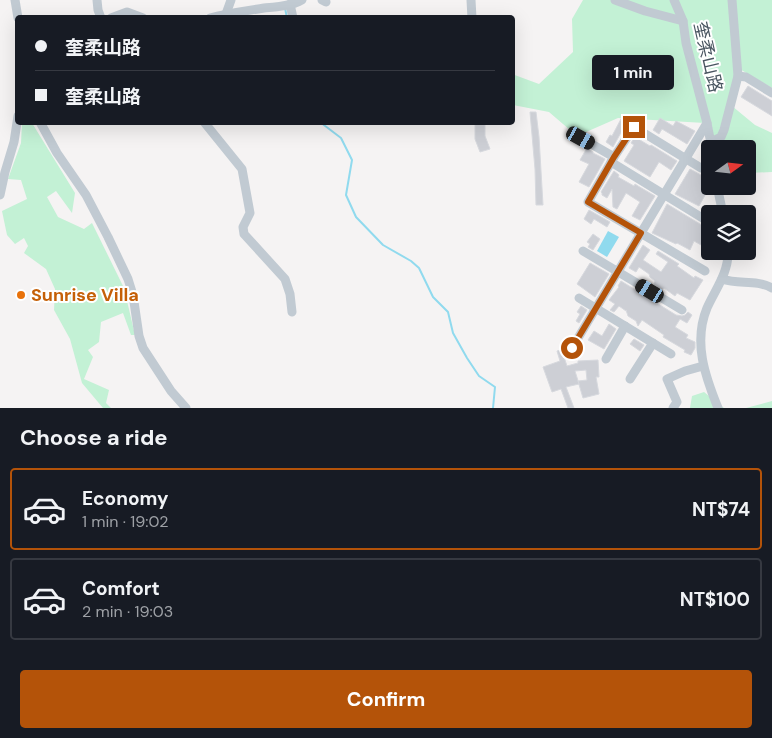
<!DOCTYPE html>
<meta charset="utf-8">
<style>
body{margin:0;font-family:"DM Sans","Noto Sans TC",sans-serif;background:#20242c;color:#f1f3f6;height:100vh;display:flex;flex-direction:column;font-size:19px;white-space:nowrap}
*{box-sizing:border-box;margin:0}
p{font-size:16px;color:#9ea1a6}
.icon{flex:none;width:28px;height:28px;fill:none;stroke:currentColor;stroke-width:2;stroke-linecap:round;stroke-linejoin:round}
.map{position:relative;height:408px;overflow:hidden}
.sheet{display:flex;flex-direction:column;background:#171b24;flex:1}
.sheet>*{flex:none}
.hud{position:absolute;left:15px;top:15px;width:500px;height:110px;border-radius:5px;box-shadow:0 5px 20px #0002;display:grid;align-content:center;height:110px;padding:0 20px;background:#171b24}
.needle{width:32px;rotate:75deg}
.fabs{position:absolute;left:701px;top:140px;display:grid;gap:10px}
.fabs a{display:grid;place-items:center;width:55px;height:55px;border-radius:5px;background:#171b24;box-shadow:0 5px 20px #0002;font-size:25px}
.end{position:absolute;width:22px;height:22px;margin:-11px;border:6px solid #b45309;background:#fff;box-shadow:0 0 0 2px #fff}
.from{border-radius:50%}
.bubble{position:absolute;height:35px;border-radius:5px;background:#171b24;box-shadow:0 5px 20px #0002;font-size:16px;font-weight:700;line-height:35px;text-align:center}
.car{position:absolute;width:15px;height:30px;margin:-15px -8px;border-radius:6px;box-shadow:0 0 4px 1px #0007;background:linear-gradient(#222 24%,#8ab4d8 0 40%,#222 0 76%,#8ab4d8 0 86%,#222 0)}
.hud b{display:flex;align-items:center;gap:18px;height:48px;font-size:19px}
.hud b+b{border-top:1px solid #363941}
.hud i{width:12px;height:12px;background:#f1f3f6}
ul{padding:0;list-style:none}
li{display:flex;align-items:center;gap:15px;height:82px;margin:0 10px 8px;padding:0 10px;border:2px solid #363941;border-radius:5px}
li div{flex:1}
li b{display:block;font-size:19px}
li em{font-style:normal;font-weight:700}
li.active{border-color:#b45309}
li>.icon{width:45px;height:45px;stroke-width:1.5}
h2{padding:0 20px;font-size:22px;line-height:60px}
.button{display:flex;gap:10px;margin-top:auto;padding:10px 20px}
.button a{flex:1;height:58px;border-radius:5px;background:#b45309;color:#fff;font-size:20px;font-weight:700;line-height:58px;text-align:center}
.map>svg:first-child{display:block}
.green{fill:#c3f1d5}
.water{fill:#90daee}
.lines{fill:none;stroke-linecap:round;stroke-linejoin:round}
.stream{stroke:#90daee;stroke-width:2}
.building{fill:#cdcfd5;stroke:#d7d9de}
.minor{stroke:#c1cad2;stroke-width:9}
.route{stroke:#b45309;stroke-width:6}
.food-dot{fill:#e8710a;stroke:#fff;stroke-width:2}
.labels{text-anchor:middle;stroke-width:4;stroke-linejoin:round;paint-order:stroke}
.street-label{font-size:18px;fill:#4a5661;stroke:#fff}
.food-label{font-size:18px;font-weight:bold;fill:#c56008;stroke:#fff;text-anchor:start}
</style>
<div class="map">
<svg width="772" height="408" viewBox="0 0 772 408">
<rect width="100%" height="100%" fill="#f5f3f3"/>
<!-- green -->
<g class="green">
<polygon points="583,0 772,0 772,88 738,68 732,106 755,125 772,133 772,172 748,173 748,149 710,149 710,155 705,123 618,118 577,136 549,112 513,105 512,74 539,84 573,52 572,19"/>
<polygon points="22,123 32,123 75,193 72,213 56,191 47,197 58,217 84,229 92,223 124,288 135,335 131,335 123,313 101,322 99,342 88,350 93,357 84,379 109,390 106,403 111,408 103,408 82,383 70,339 54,310 55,289 46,269 24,253 28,246 24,238 15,244 7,235 2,211 27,199 21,180 8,179 21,143"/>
<polygon points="704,392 724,408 690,408 692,396"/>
<polygon points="772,401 772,408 746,408"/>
</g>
<!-- water -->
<polygon class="water" points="608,231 619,237 607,257 597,251"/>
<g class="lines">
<!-- stream -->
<g class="stream">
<polyline points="285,8 287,18"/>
<polyline points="320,122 341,138 352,160 346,195 356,217 383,245 411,261 419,268 433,297 448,312 453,333 467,358 479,376 495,387 493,408"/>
</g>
</g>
<!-- building -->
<g class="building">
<polygon points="748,86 772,101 772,116 741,97"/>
<polygon points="530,112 536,112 539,137 543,205 536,205 535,169"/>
<polygon points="622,117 628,120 613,147 606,142 610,135 612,136"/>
<polygon points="660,118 673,126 676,121 695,131 687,144 662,129 659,134 653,130"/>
<polygon points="475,122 485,122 485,136 490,149 480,152 475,139"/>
<polygon points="636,135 641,139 640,140 650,146 651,145 677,161 671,170 659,162 650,177 624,161 634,145 631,143"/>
<polygon points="587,148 593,152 593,153 605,159 589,187 579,182 589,164 580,160"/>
<polygon points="690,169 710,180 710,186 699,206 675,194"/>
<polygon points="614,171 619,175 618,177 634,186 635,184 638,186 655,196 640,220 632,216 640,202 626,193 617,209 613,207 612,189 607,198 602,195 602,193 601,192"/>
<polygon points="667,204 705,227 702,232 710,237 710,250 694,241 690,250 677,243 676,244 652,233"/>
<polygon points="589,210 610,222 607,227 594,219 591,224 584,219"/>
<polygon points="593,234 600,239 593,250 588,247 590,244 587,242"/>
<polygon points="643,245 650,250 643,260 661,272 668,262 656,254 658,251 679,264 677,266 694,278 695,276 703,280 690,300 677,293 675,296 664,288 662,290 654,284 655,281 650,277 649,274 639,267 636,272 629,268"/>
<polygon points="590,263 609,274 595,297 577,284"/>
<polygon points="621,281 676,315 682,316 685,315 688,312 692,315 687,323 680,319 675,327 688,335 686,338 695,342 695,348 691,355 684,352 685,350 663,337 664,335 642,320 638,326 636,321 628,316 626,310 626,311 619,306 614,312 610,310 615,304 609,300 619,287 618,286"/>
<polygon points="581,306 587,310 579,323 576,321 580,314 577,312"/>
<polygon points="609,324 616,329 604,349 588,340 594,331 602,336"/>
<polygon points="634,339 644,345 640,351 630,344"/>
<polygon points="564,349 566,356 564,357 567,366 578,363 578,361 598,360 599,377 596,377 599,394 583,398 578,381 587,380 586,370 575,371 579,384 566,387 574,408 568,408 561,389 552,392 543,367 560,361 557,351"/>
</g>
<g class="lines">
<!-- minor -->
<g class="minor">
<polyline points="15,0 18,18"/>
<polyline points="97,0 98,10 101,18"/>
<polyline points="322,0 326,2"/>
<polyline points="471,0 472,18"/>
<polyline points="615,0 645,11 683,21"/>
<polyline points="674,0 683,21 686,43 707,123 712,149"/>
<polyline points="290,4 293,18"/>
<polyline points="111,18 127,12 143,18"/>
<path d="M210,18C228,13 246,11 264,8C276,7 292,6 302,0"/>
<polyline points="228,18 226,14 231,0"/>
<polyline points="738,76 746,77 772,93"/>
<polyline points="40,122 57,153 86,195 108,237 128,279 133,295 139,336 143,348 171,391 186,408"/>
<polyline points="204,122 242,169 250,213 243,227 244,234 285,279 290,294 292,312"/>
<polyline points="581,138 614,157"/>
<polyline points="711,142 721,137 724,130 738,76 732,0"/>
<polyline points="611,162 709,222"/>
<polyline points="701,168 634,127 614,157 588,202 705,271"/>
<polyline points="717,186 723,214"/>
<polyline points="0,195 5,172 14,142 18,116"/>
<polyline points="583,251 682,310"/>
<path d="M722,279C739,285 755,279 772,288"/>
<polyline points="579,298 671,354"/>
<polyline points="572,348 707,123"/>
<polyline points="606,359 625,326"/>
<polyline points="630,379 653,343"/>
<polyline points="673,408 677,402 667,379 685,371 703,366"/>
<path d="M718,408C705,376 693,342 707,308C715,290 729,272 728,251"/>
</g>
</g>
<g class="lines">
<!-- route -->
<polyline class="route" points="572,348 641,233 588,202 614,157 634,127"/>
</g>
<!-- markers -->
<circle class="food-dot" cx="21" cy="295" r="5"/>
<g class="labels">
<!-- street labels -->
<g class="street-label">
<text transform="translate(708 57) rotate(77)" y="6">奎柔山路</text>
</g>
<!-- food labels -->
<g class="food-label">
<text x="31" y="301">Sunrise Villa</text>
</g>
</g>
</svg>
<div class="fabs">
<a><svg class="needle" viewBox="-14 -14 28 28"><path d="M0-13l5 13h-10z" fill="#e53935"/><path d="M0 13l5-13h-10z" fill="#9ea1a6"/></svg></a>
<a><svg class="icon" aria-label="layers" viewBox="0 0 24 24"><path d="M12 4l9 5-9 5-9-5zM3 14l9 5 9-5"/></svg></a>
</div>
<i class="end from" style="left:572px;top:348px"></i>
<i class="end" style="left:634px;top:127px"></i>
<div class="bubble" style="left:592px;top:55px;width:82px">1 min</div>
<i class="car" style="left:581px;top:138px;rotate:119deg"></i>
<i class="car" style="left:650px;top:291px;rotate:301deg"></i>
<div class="hud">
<b><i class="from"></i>奎柔山路</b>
<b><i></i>奎柔山路</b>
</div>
</div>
<section class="sheet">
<h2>Choose a ride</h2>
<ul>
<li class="active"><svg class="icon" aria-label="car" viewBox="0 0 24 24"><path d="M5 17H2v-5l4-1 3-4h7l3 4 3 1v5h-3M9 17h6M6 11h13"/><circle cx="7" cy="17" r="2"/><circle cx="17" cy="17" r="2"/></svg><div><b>Economy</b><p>1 min · 19:02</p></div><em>NT$74</em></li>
<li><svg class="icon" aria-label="car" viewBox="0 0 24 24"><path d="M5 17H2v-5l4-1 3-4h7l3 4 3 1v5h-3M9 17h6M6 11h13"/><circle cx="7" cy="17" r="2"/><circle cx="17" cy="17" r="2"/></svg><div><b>Comfort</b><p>2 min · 19:03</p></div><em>NT$100</em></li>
</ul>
<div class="button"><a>Confirm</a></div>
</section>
